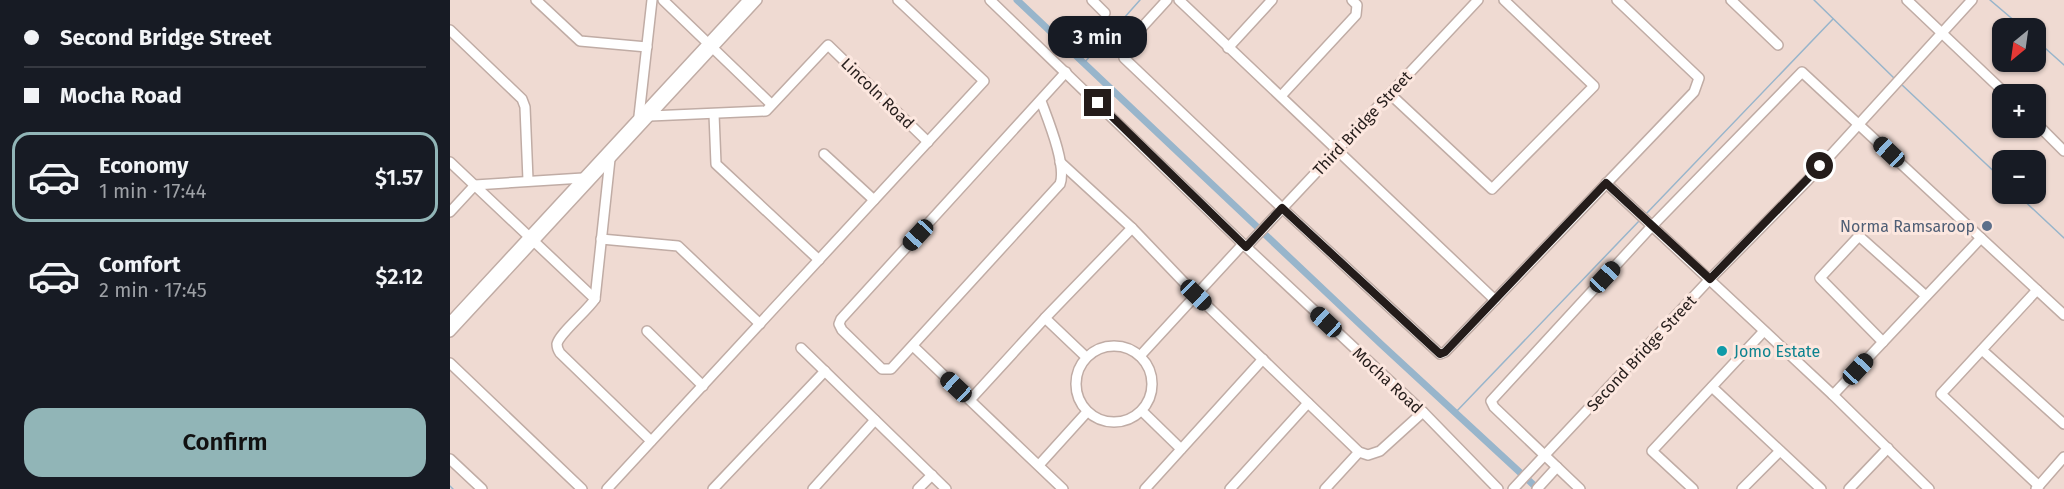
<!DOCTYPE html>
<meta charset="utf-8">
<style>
body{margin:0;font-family:"Fira Sans",sans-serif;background:#20242c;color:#f1f3f6;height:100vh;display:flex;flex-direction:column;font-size:22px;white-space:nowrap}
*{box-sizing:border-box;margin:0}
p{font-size:20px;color:#9ea1a6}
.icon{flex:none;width:33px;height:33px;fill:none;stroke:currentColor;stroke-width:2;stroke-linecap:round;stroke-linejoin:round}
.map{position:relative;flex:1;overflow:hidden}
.drawer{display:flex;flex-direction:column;background:#171b24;width:450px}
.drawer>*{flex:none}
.banner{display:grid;align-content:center;height:132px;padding:0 24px;background:#171b24}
.needle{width:39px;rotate:209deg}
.fabs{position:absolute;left:1542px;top:18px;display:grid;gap:12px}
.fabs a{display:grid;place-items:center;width:54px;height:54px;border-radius:12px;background:#171b24;box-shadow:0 2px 4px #0004;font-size:30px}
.end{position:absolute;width:27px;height:27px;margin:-14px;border:8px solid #241c1a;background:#fff;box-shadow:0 0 0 3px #fff}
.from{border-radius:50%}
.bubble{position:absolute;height:42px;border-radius:18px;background:#171b24;box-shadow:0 2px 4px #0004;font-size:20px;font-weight:600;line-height:42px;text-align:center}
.car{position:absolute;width:18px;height:36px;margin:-18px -9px;border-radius:8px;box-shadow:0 0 4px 2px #0007;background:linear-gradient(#222 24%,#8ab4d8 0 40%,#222 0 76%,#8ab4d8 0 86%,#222 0)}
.banner b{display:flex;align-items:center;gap:21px;height:57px;font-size:22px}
.banner b+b{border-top:2px solid #363941}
.banner i{width:15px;height:15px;background:#f1f3f6}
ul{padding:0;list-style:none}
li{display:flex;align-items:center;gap:18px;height:90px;margin:0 12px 9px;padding:0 12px;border:3px solid transparent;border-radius:18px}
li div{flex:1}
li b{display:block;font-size:22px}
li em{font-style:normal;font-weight:600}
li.active{border-color:#91b5b7}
li>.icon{width:54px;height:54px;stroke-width:1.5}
.button{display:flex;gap:12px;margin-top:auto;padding:12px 24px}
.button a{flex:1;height:69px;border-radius:18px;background:#91b5b7;color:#111;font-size:24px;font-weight:600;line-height:69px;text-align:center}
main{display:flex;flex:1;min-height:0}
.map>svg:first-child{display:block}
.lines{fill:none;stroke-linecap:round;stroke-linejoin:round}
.stream{stroke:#98b5cb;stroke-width:1.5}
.canal{stroke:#98b5cb;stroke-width:7}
.minor-casing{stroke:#c0aca5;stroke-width:12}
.minor{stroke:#fff;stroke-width:9}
.route{stroke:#241c1a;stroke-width:8}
.service-dot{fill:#5c6f8a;stroke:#fce7df;stroke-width:2}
.culture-dot{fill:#0f9aa8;stroke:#fce7df;stroke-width:2}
.labels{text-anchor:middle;stroke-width:6;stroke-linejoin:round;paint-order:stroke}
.street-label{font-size:16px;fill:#241c1a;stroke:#fce7df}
.service-label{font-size:16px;fill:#4e5e75;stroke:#fce7df;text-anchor:end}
.culture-label{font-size:16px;fill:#0d838f;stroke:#fce7df;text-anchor:start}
</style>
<main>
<section class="drawer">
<div class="banner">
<b><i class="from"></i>Second Bridge Street</b>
<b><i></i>Mocha Road</b>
</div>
<ul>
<li class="active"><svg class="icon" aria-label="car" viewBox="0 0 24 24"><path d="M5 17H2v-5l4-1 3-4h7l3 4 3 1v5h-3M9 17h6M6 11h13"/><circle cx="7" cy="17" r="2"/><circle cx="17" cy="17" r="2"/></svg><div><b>Economy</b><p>1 min · 17:44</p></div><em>$1.57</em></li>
<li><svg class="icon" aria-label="car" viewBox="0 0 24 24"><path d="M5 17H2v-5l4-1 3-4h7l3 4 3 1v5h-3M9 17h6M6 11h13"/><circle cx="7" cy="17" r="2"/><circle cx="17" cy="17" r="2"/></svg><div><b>Comfort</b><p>2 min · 17:45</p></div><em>$2.12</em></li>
</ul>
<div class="button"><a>Confirm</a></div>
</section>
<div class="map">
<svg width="1614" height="489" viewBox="0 0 1614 489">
<rect width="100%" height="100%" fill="#efdad2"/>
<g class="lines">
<!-- stream -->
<g class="stream">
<polyline points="1364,0 1445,79"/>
<polyline points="1540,0 1573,28"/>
<polyline points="1586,40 1614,65"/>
<polyline points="634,63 690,0"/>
<polyline points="1451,84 1552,179"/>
<polyline points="1567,194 1614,238"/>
<polyline points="1195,215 1383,19"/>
<polyline points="1005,413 1189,221"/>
<polyline points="0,486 3,489"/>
</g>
<!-- canal -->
<polyline class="canal" points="567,0 932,345 1088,489"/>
<!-- minor casing -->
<g class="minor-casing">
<g id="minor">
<polyline points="86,0 130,41 197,47"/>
<polyline points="213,0 321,104"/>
<polyline points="540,0 793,244 973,412 1048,489"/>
<polyline points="642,0 655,13"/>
<polyline points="717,0 674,47 674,58 832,208 990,354 995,352 1244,92 1249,78 1167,0"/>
<polyline points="729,0 1045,300"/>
<polyline points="1281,0 1328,45"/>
<polyline points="1457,0 1556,94"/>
<polyline points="0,30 72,99 75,107 78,180"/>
<polyline points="778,48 822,0"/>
<polyline points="940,94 1042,189 1144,86 1054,0"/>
<polyline points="831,96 906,15 907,5 902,0"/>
<path d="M591,101C598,120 617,166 610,184L441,369H432L392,330L389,324L391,319L616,72"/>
<polyline points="264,114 266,164 369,260"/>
<polyline points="189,116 202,0"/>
<polyline points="200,116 316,111 378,45 478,142"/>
<polyline points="1586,123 1614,151"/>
<polyline points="374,154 424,200"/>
<path d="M160,159L145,299C137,311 109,334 107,344C107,348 108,350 110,353L201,441"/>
<polyline points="0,162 145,299"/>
<polyline points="610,162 682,228 746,295 909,452 918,455 930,451 973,412"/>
<polyline points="1156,183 1383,395 1479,489"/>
<polyline points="0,212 25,185 133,178"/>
<polyline points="151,239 228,246 310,324"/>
<polyline points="796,247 1028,0"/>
<polyline points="1587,290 1491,394 1589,486"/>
<polyline points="595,318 636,357"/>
<polyline points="0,322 298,0"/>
<polyline points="197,331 253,386"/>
<polyline points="0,332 307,0"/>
<polyline points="1433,342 1370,278 1409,236 1476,296"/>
<circle cx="664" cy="384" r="38"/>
<polyline points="463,346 613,489"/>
<polyline points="351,348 496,489"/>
<polyline points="1532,350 1614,424"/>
<polyline points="690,356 793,244"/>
<polyline points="0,363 132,489"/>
<polyline points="1262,387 1371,489"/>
<polyline points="1383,395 1531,238"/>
<polyline points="520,400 595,318 682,228"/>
<polyline points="692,411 731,449"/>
<polyline points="0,459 32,489"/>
<polyline points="589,465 637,412"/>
<polyline points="157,489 534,81 448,0"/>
<polyline points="263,489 375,371"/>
<polyline points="363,489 425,420"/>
<polyline points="468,489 482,475"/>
<polyline points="695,489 813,359"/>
<polyline points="780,489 858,403"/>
<polyline points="875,489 909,452"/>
<polyline points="1063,489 1260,279 1358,180 1522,0"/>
<polyline points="1087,489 1107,467"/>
<polyline points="1130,489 1044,407 1041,401 1202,226 1352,72 1614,315"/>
<polyline points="1243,489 1202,451 1314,331"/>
<polyline points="1292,489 1330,451"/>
<polyline points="1399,489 1438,448"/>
<polyline points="1586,489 1614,457"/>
</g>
</g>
<!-- minor -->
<use href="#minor" class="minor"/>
</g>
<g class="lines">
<!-- route -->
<polyline class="route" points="648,103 796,247 832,208 990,354 995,352 1156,183 1260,279 1370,166"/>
</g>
<!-- markers -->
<circle class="service-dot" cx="1537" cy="226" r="6"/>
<circle class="culture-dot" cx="1272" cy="351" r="6"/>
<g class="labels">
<!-- street labels -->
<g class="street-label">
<text transform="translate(428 93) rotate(44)" y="6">Lincoln Road</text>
<text transform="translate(912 123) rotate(-47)" y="6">Third Bridge Street</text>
<text transform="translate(1191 353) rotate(-47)" y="6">Second Bridge Street</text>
<text transform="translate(938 380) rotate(43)" y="6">Mocha Road</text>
</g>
<!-- service labels -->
<g class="service-label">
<text x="1525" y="232">Norma Ramsaroop</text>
</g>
<!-- culture labels -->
<g class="culture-label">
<text x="1284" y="357">Jomo Estate</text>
</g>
</g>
</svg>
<div class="fabs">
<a><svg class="needle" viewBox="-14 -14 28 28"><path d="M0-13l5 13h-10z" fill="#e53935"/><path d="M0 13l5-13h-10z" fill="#9ea1a6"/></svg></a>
<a>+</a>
<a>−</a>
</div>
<i class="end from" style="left:1370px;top:166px"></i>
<i class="end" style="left:648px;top:103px"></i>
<div class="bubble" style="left:598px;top:16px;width:99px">3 min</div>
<i class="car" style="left:1439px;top:152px;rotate:313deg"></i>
<i class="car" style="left:468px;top:235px;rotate:223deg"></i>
<i class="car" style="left:1155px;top:277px;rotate:43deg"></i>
<i class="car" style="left:746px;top:295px;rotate:134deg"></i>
<i class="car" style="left:876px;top:322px;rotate:313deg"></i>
<i class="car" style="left:1408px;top:369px;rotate:43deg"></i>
<i class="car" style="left:506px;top:387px;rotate:313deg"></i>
</div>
</main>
